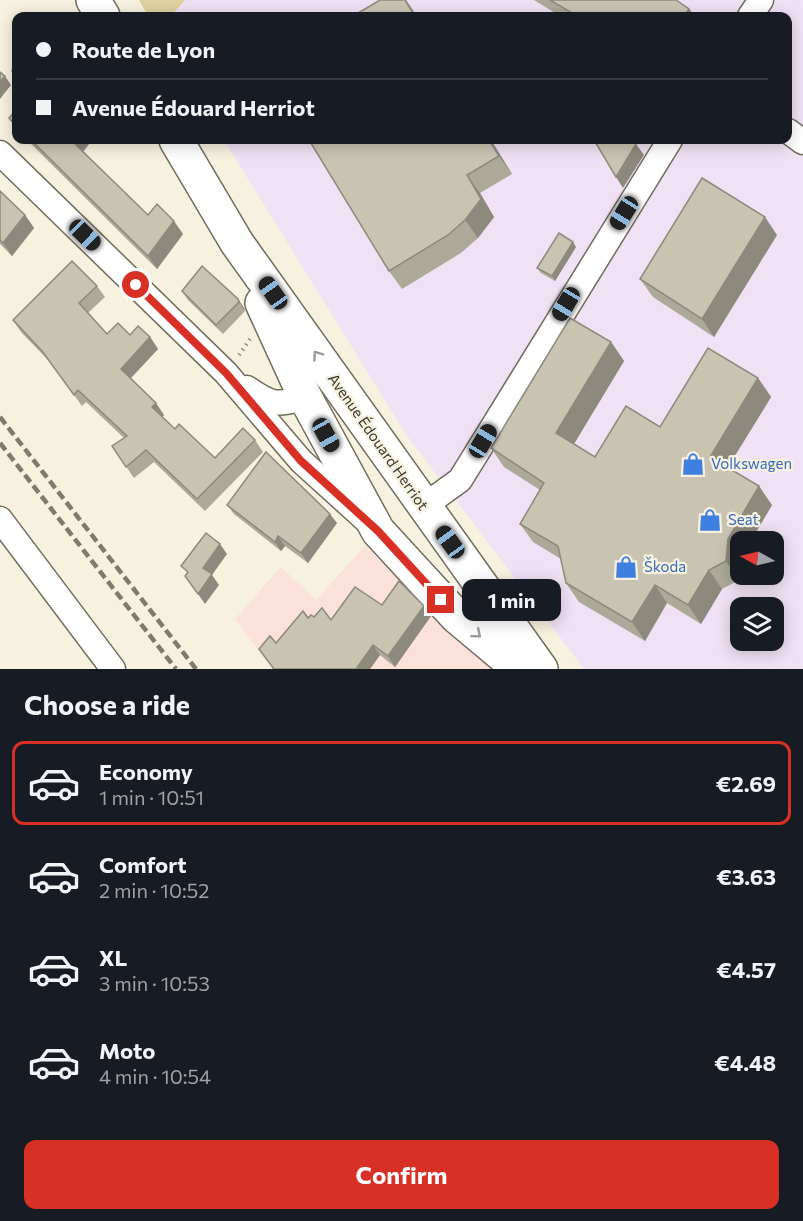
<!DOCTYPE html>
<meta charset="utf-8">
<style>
body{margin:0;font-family:Commissioner,sans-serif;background:#242831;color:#f1f3f6;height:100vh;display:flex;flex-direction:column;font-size:22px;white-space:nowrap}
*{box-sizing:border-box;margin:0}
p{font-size:20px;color:#9ea1a6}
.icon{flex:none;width:33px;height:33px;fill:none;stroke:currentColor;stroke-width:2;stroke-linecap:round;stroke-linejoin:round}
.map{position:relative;height:669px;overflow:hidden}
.sheet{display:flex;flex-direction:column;background:#171b24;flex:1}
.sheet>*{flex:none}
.hud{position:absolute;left:12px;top:12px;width:780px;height:132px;border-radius:12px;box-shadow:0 3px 15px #0003;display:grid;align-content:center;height:132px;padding:0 24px;background:#171b24}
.needle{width:39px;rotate:278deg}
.tools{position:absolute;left:730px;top:531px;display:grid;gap:12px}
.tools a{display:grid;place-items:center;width:54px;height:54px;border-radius:12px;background:#171b24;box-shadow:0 3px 15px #0003;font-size:30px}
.end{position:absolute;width:27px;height:27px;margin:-14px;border:8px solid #d93025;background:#fff;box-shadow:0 0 0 3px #fff}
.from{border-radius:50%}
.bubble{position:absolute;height:42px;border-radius:12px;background:#171b24;box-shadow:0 3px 15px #0003;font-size:20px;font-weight:700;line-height:42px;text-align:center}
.car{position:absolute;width:18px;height:36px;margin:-18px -9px;border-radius:8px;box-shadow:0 0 4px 2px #0007;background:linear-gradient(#222 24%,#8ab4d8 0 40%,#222 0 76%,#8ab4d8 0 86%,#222 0)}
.hud b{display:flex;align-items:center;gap:21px;height:57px;font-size:22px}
.hud b+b{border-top:2px solid #363941}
.hud i{width:15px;height:15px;background:#f1f3f6}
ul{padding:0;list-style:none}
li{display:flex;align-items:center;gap:18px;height:84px;margin:0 12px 9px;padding:0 12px;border:3px solid transparent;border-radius:12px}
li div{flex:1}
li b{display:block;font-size:22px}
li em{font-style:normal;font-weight:700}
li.selected{border-color:#d93025}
li>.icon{width:54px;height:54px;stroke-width:1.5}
h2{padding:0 24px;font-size:27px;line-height:72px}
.primary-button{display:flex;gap:12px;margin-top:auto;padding:12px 24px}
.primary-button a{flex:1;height:69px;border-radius:12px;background:#d93025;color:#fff;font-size:24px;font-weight:700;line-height:69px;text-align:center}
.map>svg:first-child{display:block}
.commercial{fill:#fae1d9}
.industrial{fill:#f0e1f4;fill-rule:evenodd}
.green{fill:#dfd1a0}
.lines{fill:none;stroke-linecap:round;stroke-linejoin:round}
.street-casing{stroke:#716c5c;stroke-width:27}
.primary-casing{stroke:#716c5c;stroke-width:36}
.path{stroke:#908c80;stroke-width:4;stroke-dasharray:1.5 4.5;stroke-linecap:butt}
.street{stroke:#fff;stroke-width:24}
.primary{stroke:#fff;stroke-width:33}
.rail{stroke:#7d7a6f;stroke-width:4.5;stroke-dasharray:9 4.5;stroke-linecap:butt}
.wall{fill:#ada999}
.shaded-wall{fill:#8d897d}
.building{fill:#c9c4b2;stroke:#8d897d;stroke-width:1.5}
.oneway{stroke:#9c9a97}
.route{stroke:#d93025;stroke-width:8}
.labels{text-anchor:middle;stroke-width:4.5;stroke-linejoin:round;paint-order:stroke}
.street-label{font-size:15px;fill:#38362f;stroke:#f7f1df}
.shop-label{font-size:15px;fill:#366cbe;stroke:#f7f1df;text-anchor:start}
</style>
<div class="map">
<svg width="803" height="669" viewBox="0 0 803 669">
<rect width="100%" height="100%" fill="#f7f1df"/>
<!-- commercial -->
<polygon class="commercial" points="365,546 493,669 272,669 235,619 281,567 316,600"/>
<!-- industrial -->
<path class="industrial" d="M185,0H803V669H584L407,436L224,140H788V16H171ZM741,542H774V574H741ZM741,608H774V640H741Z"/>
<!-- green -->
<polygon class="green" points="139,0 185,0 171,16 148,16"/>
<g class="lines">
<!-- street casing -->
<g class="street-casing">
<g id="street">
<polyline points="750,16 761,0"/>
<polyline points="788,131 803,142"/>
<polyline points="0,153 226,373 301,461 365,519"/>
<path d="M247,388C271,405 277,406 305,397"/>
<polyline points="424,506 460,480 670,140"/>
<polyline points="0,519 113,669"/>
</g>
</g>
<!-- primary casing -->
<g class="primary-casing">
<g id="primary">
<polyline points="93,0 103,16"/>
<polyline points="176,140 237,243 541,669"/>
<polyline points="262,303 305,397 378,531 457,617 519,669"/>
</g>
</g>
<!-- path -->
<polyline class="path" points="239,355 250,339"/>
<!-- street -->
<use href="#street" class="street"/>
<!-- primary -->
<use href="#primary" class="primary"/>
<!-- rail -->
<g class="rail">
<polyline points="0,417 196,669"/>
<polyline points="0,443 176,669"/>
</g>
</g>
<!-- wall -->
<g class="wall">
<polygon points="534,0 676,0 689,9 695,16 560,16"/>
<polygon points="27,140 92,140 83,152 148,215 183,234 157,269"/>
<polygon points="491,140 512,174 480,193 494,217 478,238 461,253 402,289 389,271"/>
<polygon points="0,191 25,215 34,228 12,256 0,244"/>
<polygon points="777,235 714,337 653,297 640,279"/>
<polygon points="576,247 555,281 541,273 537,268"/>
<polygon points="97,286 105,297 88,313 107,334 150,337 158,349 131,378 164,415 162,417 175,429 215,458 255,440 263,452 205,511 154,462 134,478 112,446 124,438 86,402 82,406 50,362 21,332 13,320"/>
<polygon points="182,291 238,299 244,308 245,311 223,334 188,300"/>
<polygon points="611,342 624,361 574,444 595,457 660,427 758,378 771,397 728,467 772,505 741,558 739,580 722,589 701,624 667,603 645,641 579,602 566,583 561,559 533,542 520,524 540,490 504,467 491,448"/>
<polygon points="227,505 337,523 308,563 285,546 281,551 234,514"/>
<polygon points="424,606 431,616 395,667 380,655 370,669 274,669 259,649 276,643 308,618 314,617 331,620"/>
</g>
<!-- shaded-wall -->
<g class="shaded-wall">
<polygon points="405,0 406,0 417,16 415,16"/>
<polygon points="689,9 695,16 684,16"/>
<polygon points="5,76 11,85 0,99 0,82"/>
<polygon points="73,140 92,140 81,154 72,141"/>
<polygon points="489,140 491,140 512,174 499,156"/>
<polygon points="636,144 644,155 623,188 616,177"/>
<polygon points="467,175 480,193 494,217 478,238 465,220"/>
<polygon points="25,215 34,228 12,256 3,243"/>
<polygon points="765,217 777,235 714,337 702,319"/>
<polygon points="174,221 183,234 157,269 148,256"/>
<polygon points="573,242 576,247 555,281 552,276"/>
<polygon points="238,299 244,308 245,311 239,302"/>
<polygon points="150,337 158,349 129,380 121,369"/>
<polygon points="611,342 624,361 569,452 556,433"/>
<polygon points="758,378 771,397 723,475 710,457"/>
<polygon points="156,403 164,415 160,419 152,407"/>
<polygon points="759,486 772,505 750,542 741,542 739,580 726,561 728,539"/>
<polygon points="330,514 337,523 308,563 301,553"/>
<polygon points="278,536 285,546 281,551 275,542"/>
<polygon points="220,544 227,554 212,575 219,585 205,604 198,594 203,568"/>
<polygon points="709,570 722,589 701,624 688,605"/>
<polygon points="655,585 667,603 645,641 632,622"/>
<polygon points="424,606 431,616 395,667 388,656"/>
<polygon points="373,645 380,655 370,669 356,669"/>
</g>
<!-- building -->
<g class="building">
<polygon points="380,0 405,0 415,16 353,16"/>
<polygon points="550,0 676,0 689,9 684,16 577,16"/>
<polygon points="16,65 16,75 12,71"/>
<polygon points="0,72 5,76 0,82"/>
<polygon points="16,110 16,126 9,118"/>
<polygon points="31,140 73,140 72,141 148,215 157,204 174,221 148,256"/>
<polygon points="309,140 489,140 499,156 467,175 481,199 465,220 448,235 389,271"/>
<polygon points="594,140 631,140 636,144 616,177"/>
<polygon points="702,178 765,217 702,319 640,279"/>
<polygon points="0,191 25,215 3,243 0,240"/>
<polygon points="559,233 573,242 552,276 537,268"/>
<polygon points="72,261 97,286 79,303 107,334 118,323 130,335 138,326 150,337 121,369 156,403 152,407 175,429 179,424 215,458 243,428 255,440 197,499 146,450 126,467 112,446 127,436 78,390 74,395 42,351 13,320"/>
<polygon points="202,266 238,299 239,302 216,325 182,291"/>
<polygon points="570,318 611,342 556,433 595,457 626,406 660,427 708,348 758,378 710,457 759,486 728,539 726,561 709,570 688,605 655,585 632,622 566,583 558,546 520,524 544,483 491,448"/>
<polygon points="266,452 330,514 301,553 278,536 275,542 227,505"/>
<polygon points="206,533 220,544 203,568 212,574 198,594 185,576 188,572 181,566"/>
<polygon points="399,581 424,606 388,656 373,645 356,669 274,669 259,649 270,636 276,643 303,611 308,618 311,615 314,617 322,608 331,620 355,587 382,605"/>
</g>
<!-- one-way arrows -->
<defs><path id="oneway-chevron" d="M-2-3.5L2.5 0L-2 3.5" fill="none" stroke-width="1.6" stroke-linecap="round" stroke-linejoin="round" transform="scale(1.5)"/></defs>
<g class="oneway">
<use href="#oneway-chevron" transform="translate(317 355) rotate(-125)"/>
<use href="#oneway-chevron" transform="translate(477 634) rotate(40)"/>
</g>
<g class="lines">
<!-- route -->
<polyline class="route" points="136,285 226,373 301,461 378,531 441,600"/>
</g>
<!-- icons -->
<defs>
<g id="shop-bare" transform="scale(1.8)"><path d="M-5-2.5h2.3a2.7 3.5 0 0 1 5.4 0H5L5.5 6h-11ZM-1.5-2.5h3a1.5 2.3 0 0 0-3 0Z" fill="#3f7fe0" stroke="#f7f1df" stroke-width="2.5" paint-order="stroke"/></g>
</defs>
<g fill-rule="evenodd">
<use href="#shop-bare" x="693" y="464"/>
<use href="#shop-bare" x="710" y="520"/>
<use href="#shop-bare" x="626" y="567"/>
</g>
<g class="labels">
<!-- street labels -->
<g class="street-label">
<text transform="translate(378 442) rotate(55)" y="5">Avenue Édouard Herriot</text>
</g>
<!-- shop labels -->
<g class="shop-label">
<text x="711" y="469">Volkswagen</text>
<text x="728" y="525">Seat</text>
<text x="644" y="572">Škoda</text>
</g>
</g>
</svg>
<div class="tools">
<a><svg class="needle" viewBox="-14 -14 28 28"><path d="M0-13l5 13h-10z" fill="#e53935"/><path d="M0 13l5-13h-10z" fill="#9ea1a6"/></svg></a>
<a><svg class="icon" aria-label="layers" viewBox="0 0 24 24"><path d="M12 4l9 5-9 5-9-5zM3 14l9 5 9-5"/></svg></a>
</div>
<i class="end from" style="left:136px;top:285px"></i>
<i class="end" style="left:441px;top:600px"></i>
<div class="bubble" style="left:462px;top:579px;width:99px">1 min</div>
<i class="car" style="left:624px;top:213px;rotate:212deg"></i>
<i class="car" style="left:85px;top:235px;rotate:134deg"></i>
<i class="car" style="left:273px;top:293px;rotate:325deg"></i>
<i class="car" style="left:566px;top:304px;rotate:211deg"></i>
<i class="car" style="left:326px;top:435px;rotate:151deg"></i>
<i class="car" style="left:483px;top:441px;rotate:31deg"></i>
<i class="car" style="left:450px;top:542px;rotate:324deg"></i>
<div class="hud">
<b><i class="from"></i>Route de Lyon</b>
<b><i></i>Avenue Édouard Herriot</b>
</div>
</div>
<section class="sheet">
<h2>Choose a ride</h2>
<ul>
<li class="selected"><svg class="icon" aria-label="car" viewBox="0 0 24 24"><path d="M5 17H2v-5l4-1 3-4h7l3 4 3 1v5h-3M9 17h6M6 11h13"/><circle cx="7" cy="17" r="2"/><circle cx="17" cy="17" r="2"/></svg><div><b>Economy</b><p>1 min · 10:51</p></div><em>€2.69</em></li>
<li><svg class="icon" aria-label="car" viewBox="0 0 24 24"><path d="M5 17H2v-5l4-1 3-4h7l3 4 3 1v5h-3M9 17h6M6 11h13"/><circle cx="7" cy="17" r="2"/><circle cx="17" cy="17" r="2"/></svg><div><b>Comfort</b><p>2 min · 10:52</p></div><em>€3.63</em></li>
<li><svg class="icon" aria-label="car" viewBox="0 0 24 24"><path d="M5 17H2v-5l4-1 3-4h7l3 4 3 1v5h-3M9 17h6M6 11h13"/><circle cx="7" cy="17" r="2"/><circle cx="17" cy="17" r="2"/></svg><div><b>XL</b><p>3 min · 10:53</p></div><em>€4.57</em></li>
<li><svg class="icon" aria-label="car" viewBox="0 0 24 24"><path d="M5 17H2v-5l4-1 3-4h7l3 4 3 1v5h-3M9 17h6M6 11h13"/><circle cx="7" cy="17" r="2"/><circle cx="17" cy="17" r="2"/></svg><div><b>Moto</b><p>4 min · 10:54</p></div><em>€4.48</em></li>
</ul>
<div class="primary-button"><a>Confirm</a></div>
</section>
